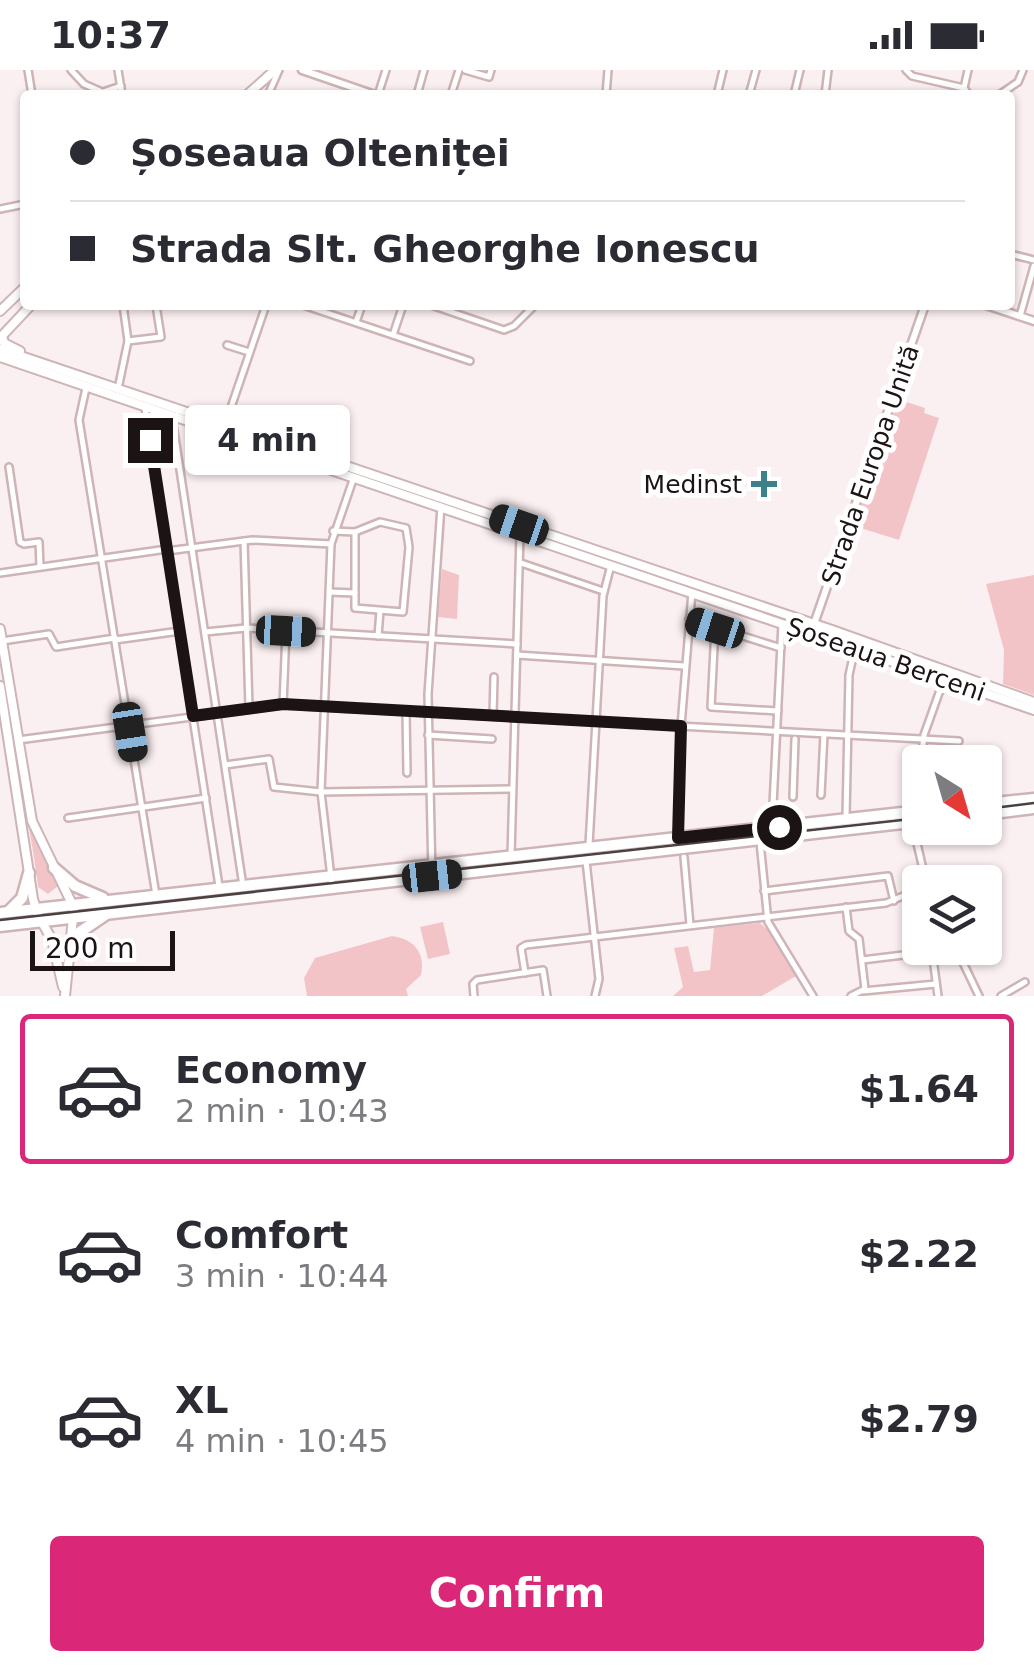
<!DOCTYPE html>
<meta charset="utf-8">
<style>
body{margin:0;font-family:"DejaVu Sans",sans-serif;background:#f2f2f3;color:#2b2b33;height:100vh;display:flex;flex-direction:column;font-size:38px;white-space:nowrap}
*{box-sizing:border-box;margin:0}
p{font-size:32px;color:#7c7c81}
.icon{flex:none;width:55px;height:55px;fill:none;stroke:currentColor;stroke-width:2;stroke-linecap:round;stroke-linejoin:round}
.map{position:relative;height:926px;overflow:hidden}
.sheet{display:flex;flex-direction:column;background:#fff;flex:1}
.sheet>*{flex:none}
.hud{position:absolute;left:20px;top:20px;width:995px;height:220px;border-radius:10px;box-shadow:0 2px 8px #0004;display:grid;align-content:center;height:220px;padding:0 50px;background:#fff}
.needle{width:65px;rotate:143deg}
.fabs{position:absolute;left:902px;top:675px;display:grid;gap:20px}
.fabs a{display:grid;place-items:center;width:100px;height:100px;border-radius:10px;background:#fff;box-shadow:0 2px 8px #0004;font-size:50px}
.scale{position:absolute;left:30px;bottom:25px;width:145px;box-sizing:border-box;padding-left:10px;border:5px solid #1c1314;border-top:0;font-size:28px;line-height:35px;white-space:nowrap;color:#1c1314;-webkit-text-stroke:8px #fff;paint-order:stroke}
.end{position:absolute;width:45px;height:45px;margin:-22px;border:12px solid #1c1314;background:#fff;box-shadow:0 0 0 5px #fff}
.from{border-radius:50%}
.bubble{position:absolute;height:70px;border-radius:10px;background:#fff;box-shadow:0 2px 8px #0004;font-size:32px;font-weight:800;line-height:70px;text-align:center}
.car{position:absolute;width:30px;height:60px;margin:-30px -15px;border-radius:12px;box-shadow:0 0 8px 2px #0007;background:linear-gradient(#222 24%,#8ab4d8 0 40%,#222 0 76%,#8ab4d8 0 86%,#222 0)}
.hud b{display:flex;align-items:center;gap:35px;height:95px;font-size:38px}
.hud b+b{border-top:2px solid #e1e1e2}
.hud i{width:25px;height:25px;background:#2b2b33}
ul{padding:18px 0 0;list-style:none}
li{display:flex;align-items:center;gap:30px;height:150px;margin:0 20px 15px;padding:0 30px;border:5px solid transparent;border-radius:10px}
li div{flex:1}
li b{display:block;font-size:38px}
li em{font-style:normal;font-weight:800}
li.selected{border-color:#db2777}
li>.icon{width:90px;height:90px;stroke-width:1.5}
.action{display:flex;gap:20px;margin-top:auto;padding:20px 50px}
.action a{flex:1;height:115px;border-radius:10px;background:#db2777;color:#fff;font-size:40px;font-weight:800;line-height:115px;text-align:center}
.status{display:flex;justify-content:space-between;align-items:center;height:70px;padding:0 50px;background:#fff;direction:ltr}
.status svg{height:28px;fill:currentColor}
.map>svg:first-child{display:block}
.green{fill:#f3c4c7}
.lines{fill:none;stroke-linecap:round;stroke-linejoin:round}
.minor-casing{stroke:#ceb4b6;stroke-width:10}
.tertiary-casing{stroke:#ceb4b6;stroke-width:11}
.secondary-casing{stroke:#ceb4b6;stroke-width:12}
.primary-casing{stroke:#ceb4b6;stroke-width:15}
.minor{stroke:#fff;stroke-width:5}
.tertiary{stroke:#fff;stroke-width:6}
.secondary{stroke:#fff;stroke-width:8}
.primary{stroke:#fff;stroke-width:10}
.tram{stroke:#4b4142;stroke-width:2.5}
.route{stroke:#1c1314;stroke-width:12}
.poi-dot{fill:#3a818a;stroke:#fff;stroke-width:4}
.labels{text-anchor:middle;stroke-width:10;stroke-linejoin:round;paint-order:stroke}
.street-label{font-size:25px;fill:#1c1314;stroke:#fff}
.poi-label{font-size:25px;fill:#1c1314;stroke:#fff;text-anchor:end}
</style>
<div class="status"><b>10:37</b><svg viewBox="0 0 49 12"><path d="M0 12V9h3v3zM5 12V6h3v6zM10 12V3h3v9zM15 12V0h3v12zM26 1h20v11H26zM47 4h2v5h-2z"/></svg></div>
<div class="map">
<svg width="1034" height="926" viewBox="0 0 1034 926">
<rect width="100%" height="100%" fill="#fbf0f1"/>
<!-- green -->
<g class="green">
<polygon points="894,328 925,338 924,343 939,348 899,470 851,455"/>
<polygon points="442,499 459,505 457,549 438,547"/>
<polygon points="1034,505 1034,625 1003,614 1004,580 986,514"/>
<path d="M14,680L30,760L58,816L48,824L38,817C33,771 22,726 14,680Z"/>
<polygon points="443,852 450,884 428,889 420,857"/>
<polygon points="760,853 771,863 796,906 762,926 673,926 683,917 674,878 688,876 694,902 710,900 714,858"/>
<path d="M392,866C414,869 426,883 421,905L406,919L408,926H307L304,908L315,888Z"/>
</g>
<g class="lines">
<!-- minor casing -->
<g class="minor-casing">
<g id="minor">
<polyline points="28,0 32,25"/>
<polyline points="71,0 84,14 100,21"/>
<polyline points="118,0 122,25"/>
<polyline points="465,0 489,7 491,0"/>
<polyline points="906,0 912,6 964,18 969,25"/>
<polyline points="964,18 968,0"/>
<polyline points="94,25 121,16"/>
<polyline points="268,25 279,0"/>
<polyline points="378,25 386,0"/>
<polyline points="417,25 424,0"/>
<polyline points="451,25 459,0"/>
<polyline points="606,25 608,0"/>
<polyline points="717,25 723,0"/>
<polyline points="749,25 756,0"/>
<polyline points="794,25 800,0"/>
<polyline points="825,25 828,0"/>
<polyline points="999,25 1018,12 1023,0"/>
<polyline points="0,139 25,134"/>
<polyline points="1010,184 1034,190"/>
<polyline points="303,235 470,291"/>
<polyline points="431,235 504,260 514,256 535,235"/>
<polyline points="1020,246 1034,196"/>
<polyline points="356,252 362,235"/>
<polyline points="393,265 403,235"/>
<polyline points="128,271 161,267 156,235"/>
<polyline points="227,275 249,282"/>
<polyline points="86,318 79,350 156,825"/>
<polyline points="118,319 128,271 123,235"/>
<polyline points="145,338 219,816"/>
<polyline points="172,347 243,816"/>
<polyline points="225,355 266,235"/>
<polyline points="9,397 20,472 24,474 39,472 40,497"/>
<polygon points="380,452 406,458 409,477 403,542 355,538 355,462"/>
<polyline points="333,461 355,462"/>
<polyline points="244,471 249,638"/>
<polyline points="167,481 252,470 331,474"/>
<polyline points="521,493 603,521"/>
<polyline points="0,503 167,479"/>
<polyline points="329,522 355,523"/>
<polyline points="689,549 781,578"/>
<polyline points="715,558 711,637 778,641"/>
<polyline points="205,562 246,558 517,574"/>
<polyline points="378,566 380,541"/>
<polyline points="115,570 180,561"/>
<polyline points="2,571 49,564 56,577 115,568"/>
<polyline points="517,585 684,596"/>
<polyline points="283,635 286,561"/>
<polyline points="406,641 407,703"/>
<polyline points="493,646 494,607"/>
<polyline points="428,665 492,669"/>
<polyline points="18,670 283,635 959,671"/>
<polyline points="921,692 924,665 944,609"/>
<polyline points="225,695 269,689 274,717 321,722 512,719"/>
<polyline points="821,725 824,664"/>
<polyline points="793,727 795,669"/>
<polyline points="846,747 849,605 855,578"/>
<polyline points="68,748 206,728"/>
<polyline points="912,752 926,812"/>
<polyline points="772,755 782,553"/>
<polyline points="678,765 681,656 692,522"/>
<polyline points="760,772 768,852 813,926"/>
<polyline points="589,775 603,526 611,495"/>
<polyline points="511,786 520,464"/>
<polyline points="684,787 690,855"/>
<polyline points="586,791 599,909 595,926"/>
<polyline points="432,806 428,624 441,436"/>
<polyline points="332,816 321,722 331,474 354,407"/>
<polyline points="764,821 888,806 894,831"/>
<polyline points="846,837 849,861 859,869 865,919 851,926"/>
<polyline points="956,878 979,926"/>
<polyline points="932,881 938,926"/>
<polyline points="862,890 928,882 940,878"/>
<polyline points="525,903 521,878 526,875 886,833 920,819"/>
<polyline points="863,921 936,914"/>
<polyline points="474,926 473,914 477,910 543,900 547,926"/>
<polyline points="1001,926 1025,912"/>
</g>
</g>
<!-- tertiary casing -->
<g class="tertiary-casing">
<g id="tertiary">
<polyline points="302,0 375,25"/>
<polyline points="986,235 1034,251"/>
<polyline points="814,554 925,235"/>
</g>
</g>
<!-- secondary casing -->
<g class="secondary-casing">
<g id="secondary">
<polyline points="247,25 275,0"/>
<polyline points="0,241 25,217"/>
<polyline points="2,266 4,273 20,281"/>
<polyline points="0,268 31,235"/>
<polyline points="0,279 832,560 1034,632"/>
<polyline points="0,287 1034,640"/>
<polyline points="0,559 32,751 74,838 65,926"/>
<polyline points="0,616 33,829 38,845 52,870 63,917"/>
</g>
</g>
<!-- primary casing -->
<g class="primary-casing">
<g id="primary">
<polyline points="985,734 1034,729"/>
<polyline points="985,744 1034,738"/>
<polyline points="54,798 75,816 103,828"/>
<polyline points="9,841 22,828 29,803"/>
<polyline points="0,843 920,741"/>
<polyline points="0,856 920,751"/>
<polyline points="69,883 80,862 105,845"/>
</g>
</g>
<!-- minor -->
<use href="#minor" class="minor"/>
<!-- tertiary -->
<use href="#tertiary" class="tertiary"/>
<!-- secondary -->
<use href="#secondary" class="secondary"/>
<!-- primary -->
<use href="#primary" class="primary"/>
<!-- tram -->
<g class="tram">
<polyline points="985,739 1034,733"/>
<polyline points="0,850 920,748"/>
</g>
</g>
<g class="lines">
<!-- route -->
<polyline class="route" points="150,370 193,646 283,634 681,656 678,768 779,757"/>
</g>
<!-- markers -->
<path class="poi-dot" d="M759 399h10v10h10v10h-10v10h-10v-10h-10v-10h10z"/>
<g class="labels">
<!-- street labels -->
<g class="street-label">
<text transform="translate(870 395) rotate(-71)" y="9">Strada Europa Unită</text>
<text transform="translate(886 589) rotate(19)" y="9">Șoseaua Berceni</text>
</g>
<!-- poi labels -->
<g class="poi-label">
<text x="742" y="423">Medinst</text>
</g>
</g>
</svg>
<div class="fabs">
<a><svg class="needle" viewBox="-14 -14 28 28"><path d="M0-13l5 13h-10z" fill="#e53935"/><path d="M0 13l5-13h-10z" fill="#7c7c81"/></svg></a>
<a><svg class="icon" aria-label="layers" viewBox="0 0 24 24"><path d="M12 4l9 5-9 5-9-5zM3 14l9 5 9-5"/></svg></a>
</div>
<div class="scale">200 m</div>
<i class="end from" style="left:779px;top:757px"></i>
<i class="end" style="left:150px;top:370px"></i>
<div class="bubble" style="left:185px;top:335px;width:165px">4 min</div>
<i class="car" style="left:519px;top:455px;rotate:289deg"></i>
<i class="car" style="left:715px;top:558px;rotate:288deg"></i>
<i class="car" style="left:286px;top:561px;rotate:93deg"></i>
<i class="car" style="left:130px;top:662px;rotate:171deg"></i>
<i class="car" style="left:432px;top:806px;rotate:84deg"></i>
<div class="hud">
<b><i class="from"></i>Șoseaua Olteniței</b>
<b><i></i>Strada Slt. Gheorghe Ionescu</b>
</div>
</div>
<section class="sheet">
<ul>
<li class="selected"><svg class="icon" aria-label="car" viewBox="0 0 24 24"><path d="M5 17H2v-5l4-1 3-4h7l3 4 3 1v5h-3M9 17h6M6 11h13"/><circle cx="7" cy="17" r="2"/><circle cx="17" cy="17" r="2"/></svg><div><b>Economy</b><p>2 min · 10:43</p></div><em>$1.64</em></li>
<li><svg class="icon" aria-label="car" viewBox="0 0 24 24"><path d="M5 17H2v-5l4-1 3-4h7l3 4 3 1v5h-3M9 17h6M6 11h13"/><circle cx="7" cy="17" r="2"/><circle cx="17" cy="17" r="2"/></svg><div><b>Comfort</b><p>3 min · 10:44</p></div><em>$2.22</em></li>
<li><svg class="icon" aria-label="car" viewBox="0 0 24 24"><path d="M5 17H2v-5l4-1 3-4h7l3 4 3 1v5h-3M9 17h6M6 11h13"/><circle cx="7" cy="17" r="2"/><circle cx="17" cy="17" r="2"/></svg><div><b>XL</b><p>4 min · 10:45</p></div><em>$2.79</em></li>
</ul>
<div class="action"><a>Confirm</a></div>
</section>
